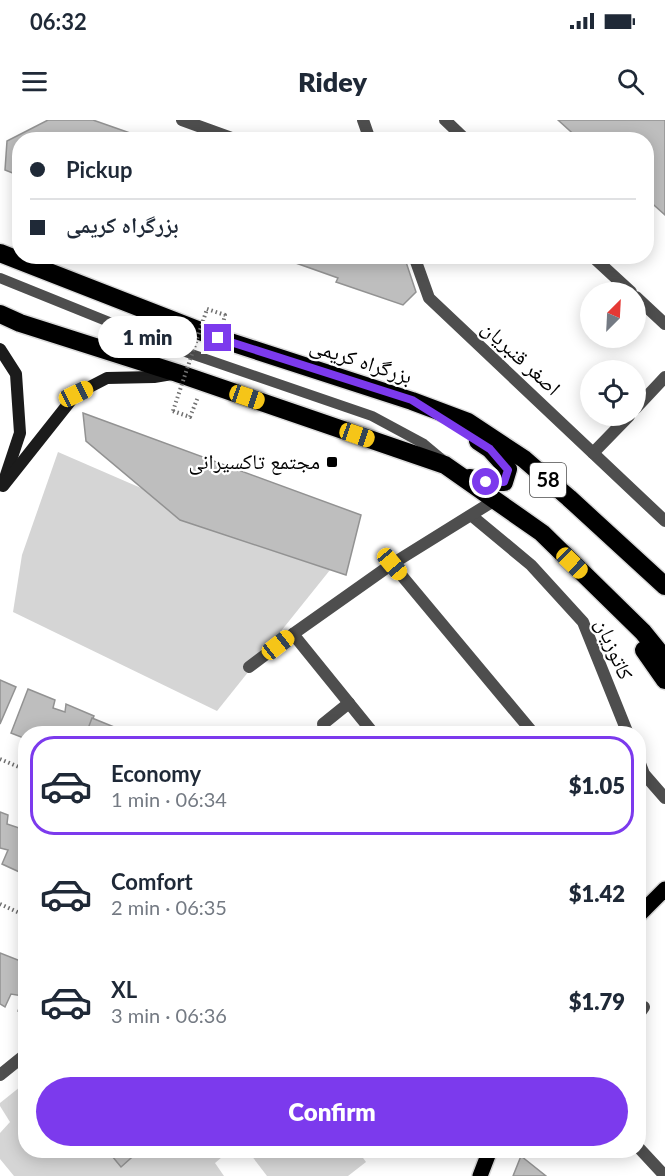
<!DOCTYPE html>
<meta charset="utf-8">
<style>
body{margin:0;font-family:Lato,"Noto Naskh Arabic",sans-serif;background:#f6f6f7;color:#1f2937;height:100vh;display:flex;flex-direction:column;font-size:22px;white-space:nowrap}
*{box-sizing:border-box;margin:0}
p{font-size:20px;color:#747a83}
.icon{flex:none;width:33px;height:33px;fill:none;stroke:currentColor;stroke-width:2;stroke-linecap:round;stroke-linejoin:round}
.map{position:relative;flex:1;overflow:hidden}
.side{position:absolute;left:18px;top:606px;width:628px;height:432px;display:flex;flex-direction:column;background:#fff;border-radius:24px;box-shadow:0 3px 15px #0003}
.side>*{flex:none}
.hud{position:absolute;left:12px;top:12px;width:642px;height:132px;border-radius:24px;box-shadow:0 3px 15px #0003;display:grid;align-content:center;height:132px;padding:0 18px;background:#fff}
.needle{width:39px;rotate:24deg}
.fabs{position:absolute;left:580px;top:162px;display:grid;gap:12px}
.fabs a{display:grid;place-items:center;width:66px;height:66px;border-radius:50%;background:#fff;box-shadow:0 3px 15px #0003;font-size:30px}
.end{position:absolute;width:27px;height:27px;margin:-14px;border:8px solid #7c3aed;background:#fff;box-shadow:0 0 0 3px #fff}
.from{border-radius:50%}
.bubble{position:absolute;height:42px;border-radius:21px;background:#fff;box-shadow:0 3px 15px #0003;font-size:20px;font-weight:800;line-height:42px;text-align:center}
.car{position:absolute;width:18px;height:36px;margin:-18px -9px;border-radius:8px;box-shadow:0 0 4px 2px #0007;background:linear-gradient(#f5c518 24%,#345 0 40%,#f5c518 0 76%,#345 0 86%,#f5c518 0)}
.hud b{display:flex;align-items:center;gap:21px;height:57px;font-size:22px}
.hud b+b{border-top:2px solid #e0e1e3}
.hud i{width:15px;height:15px;background:#1f2937}
ul{padding:10px 0 0;list-style:none}
li{display:flex;align-items:center;gap:18px;height:99px;margin:0 12px 9px;padding:0 6px;border:3px solid transparent;border-radius:24px}
li div{flex:1}
li b{display:block;font-size:22px}
li em{font-style:normal;font-weight:800}
li.on{border-color:#7c3aed}
li>.icon{width:54px;height:54px;stroke-width:1.5}
.primary-button{display:flex;gap:12px;margin-top:auto;padding:12px 18px}
.primary-button a{flex:1;height:69px;border-radius:36px;background:#7c3aed;color:#fff;font-size:24px;font-weight:800;line-height:69px;text-align:center}
.status{display:flex;justify-content:space-between;align-items:center;height:42px;padding:0 30px;background:#fff;direction:ltr}
.status svg{height:16px;fill:currentColor}
header{display:flex;justify-content:space-between;align-items:center;height:78px;padding:0 18px;background:#fff;font-size:27px;font-weight:800}
.map>svg:first-child{display:block}
.green{fill:#d5d5d5}
.building{fill:#bebebe;stroke:#929292;stroke-width:1.5}
.lines{fill:none;stroke-linecap:round;stroke-linejoin:round}
.primary-casing{stroke:#dbdbdb;stroke-width:18}
.highway-casing{stroke:#dbdbdb;stroke-width:21}
.path{stroke:#707070;stroke-width:4;stroke-dasharray:1.5 3;stroke-linecap:butt}
.lane{stroke:#4e4e4e;stroke-width:10}
.street{stroke:#4e4e4e;stroke-width:12}
.secondary{stroke:#1b1b1b;stroke-width:12}
.primary{stroke:#000;stroke-width:15}
.highway{stroke:#000;stroke-width:18}
.path-bridge{stroke:#707070;stroke-width:4;stroke-dasharray:1.5 3;stroke-linecap:butt}
.route{stroke:#7c3aed;stroke-width:8}
.poi-dot{fill:#000;stroke:#fff;stroke-width:2}
.labels{text-anchor:middle;stroke-width:4.5;stroke-linejoin:round;paint-order:stroke}
.shield{fill:#fff;stroke:#4c4c4c;stroke-width:1.5}
.shield-label{font-size:20px;font-weight:bold;fill:#000}
.street-label{font-size:21px;fill:#000;stroke:#fff}
.poi-label{font-size:21px;fill:#000;stroke:#fff;text-anchor:end}
</style>
<div class="status"><b>06:32</b><svg viewBox="0 0 49 12"><path d="M0 12V9h3v3zM5 12V6h3v6zM10 12V3h3v9zM15 12V0h3v12zM26 1h20v11H26zM47 4h2v5h-2z"/></svg></div>
<header><svg class="icon" aria-label="menu" viewBox="0 0 24 24"><path d="M4 6h16M4 12h16M4 18h16"/></svg>Ridey<svg class="icon" aria-label="search" viewBox="0 0 24 24"><circle cx="10" cy="10" r="6"/><path d="M15 15l6 6"/></svg></header>
<div class="map">
<svg width="665" height="1056" viewBox="0 0 665 1056">
<rect width="100%" height="100%" fill="#fff"/>
<!-- green -->
<g class="green">
<polygon points="58,332 330,450 217,591 13,492 22,435"/>
<polygon points="25,963 26,1030 229,1031 215,1043 224,1056 14,1056 0,1039 0,1013 10,1002 0,986 0,983"/>
<polygon points="248,1031 358,1031 366,1042 348,1056 267,1056"/>
</g>
<!-- building -->
<g class="building">
<polygon points="48,0 93,0 150,20 20,20 20,56 5,50 7,21"/>
<polygon points="558,0 665,0 665,95 646,78 646,20 580,20"/>
<polygon points="276,136 404,136 416,172 403,185 336,162 338,158"/>
<polygon points="83,293 361,395 346,455 180,400 86,321"/>
<polygon points="0,560 16,567 0,604"/>
<polygon points="28,569 55,580 53,588 65,592 66,584 94,596 87,614 53,614 42,611 41,614 26,614 26,619 11,613"/>
<polygon points="92,598 119,609 118,614 86,614"/>
<polygon points="0,692 8,695 7,704 19,708 20,700 26,702 26,755 2,744 8,730 0,728"/>
<polygon points="0,833 23,842 22,851 26,852 26,895 18,891 23,876 11,874 5,887 0,884"/>
<polygon points="107,1030 140,1030 121,1047"/>
<polygon points="521,1036 546,1056 513,1056"/>
</g>
<g class="lines">
<!-- primary casing -->
<g class="primary-casing">
<g id="primary">
<polyline points="639,795 665,769"/>
<polyline points="480,1056 490,1030"/>
</g>
</g>
<!-- highway casing -->
<g class="highway-casing">
<g id="highway">
<polyline points="0,133 218,218 412,281 468,302 524,339 569,378 665,466"/>
<polyline points="0,194 20,203 177,253 445,345 542,413 643,512 665,539"/>
<polyline points="470,358 486,362 504,362 508,349 490,329 478,321"/>
<polyline points="644,530 665,560"/>
</g>
</g>
<!-- path -->
<g class="path">
<polyline points="207,189 225,195 223,203"/>
<polyline points="173,291 190,297 198,277"/>
<polyline points="0,639 26,650"/>
<polyline points="0,784 26,796"/>
</g>
<!-- lane -->
<polyline class="lane" points="0,158 171,227 372,296 424,324 442,339"/>
<!-- street -->
<g class="street">
<polyline points="182,0 237,20"/>
<polyline points="363,0 370,20"/>
<polyline points="445,0 466,20"/>
<polyline points="414,136 429,178 665,401"/>
<polyline points="592,136 631,172"/>
<polyline points="636,177 665,204"/>
<polyline points="636,288 665,257"/>
<polyline points="593,333 629,296"/>
<polyline points="472,396 531,445 583,502 628,614"/>
<polyline points="392,444 534,614"/>
<polyline points="293,514 374,614"/>
<polyline points="249,547 293,514 392,444 495,380"/>
<polyline points="323,604 349,583"/>
<polyline points="639,641 644,654 665,678"/>
<polyline points="639,894 644,887"/>
<polyline points="0,955 26,934"/>
<polyline points="639,1028 665,1056"/>
</g>
<!-- secondary -->
<g class="secondary">
<polyline points="0,229 16,254 20,313 5,358"/>
<polyline points="3,366 76,274 107,258 154,257 172,254"/>
</g>
<!-- primary -->
<use href="#primary" class="primary"/>
<!-- highway -->
<use href="#highway" class="highway"/>
<!-- path-bridge -->
<polyline class="path-bridge" points="173,291 207,189"/>
</g>
<g class="lines">
<!-- route -->
<polyline class="route" points="218,218 412,280 490,329 508,350 504,362 486,362"/>
</g>
<!-- markers -->
<rect class="poi-dot" x="326" y="336" width="12" height="12" rx="3"/>
<g class="labels">
<!-- shield labels -->
<rect class="shield" x="530" y="343" width="36" height="34" rx="4.5"/>
<g class="shield-label">
<text x="548" y="367">58</text>
</g>
<!-- street labels -->
<g class="street-label">
<text transform="translate(521 238) rotate(43)" y="7">اصغر قنبریان</text>
<text transform="translate(361 241) rotate(18)" y="7">بزرگراه کریمی</text>
<text transform="translate(614 529) rotate(67)" y="7">کاتوزیان</text>
</g>
<!-- poi labels -->
<g class="poi-label">
<text x="320" y="349">مجتمع تاکسیرانی</text>
</g>
</g>
</svg>
<div class="fabs">
<a><svg class="needle" viewBox="-14 -14 28 28"><path d="M0-13l5 13h-10z" fill="#e53935"/><path d="M0 13l5-13h-10z" fill="#747a83"/></svg></a>
<a><svg class="icon" aria-label="locate" viewBox="0 0 24 24"><circle cx="12" cy="12" r="6"/><path d="M12 2v4M12 18v4M2 12h4M18 12h4"/></svg></a>
</div>
<i class="end from" style="left:486px;top:362px"></i>
<i class="end" style="left:218px;top:218px"></i>
<div class="bubble" style="left:98px;top:196px;width:99px">1 min</div>
<i class="car" style="left:76px;top:274px;rotate:64deg"></i>
<i class="car" style="left:247px;top:277px;rotate:109deg"></i>
<i class="car" style="left:357px;top:315px;rotate:109deg"></i>
<i class="car" style="left:572px;top:443px;rotate:134deg"></i>
<i class="car" style="left:392px;top:444px;rotate:140deg"></i>
<i class="car" style="left:278px;top:525px;rotate:52deg"></i>
<div class="hud">
<b><i class="from"></i>Pickup</b>
<b><i></i>بزرگراه کریمی</b>
</div>
<section class="side">
<ul>
<li class="on"><svg class="icon" aria-label="car" viewBox="0 0 24 24"><path d="M5 17H2v-5l4-1 3-4h7l3 4 3 1v5h-3M9 17h6M6 11h13"/><circle cx="7" cy="17" r="2"/><circle cx="17" cy="17" r="2"/></svg><div><b>Economy</b><p>1 min · 06:34</p></div><em>$1.05</em></li>
<li><svg class="icon" aria-label="car" viewBox="0 0 24 24"><path d="M5 17H2v-5l4-1 3-4h7l3 4 3 1v5h-3M9 17h6M6 11h13"/><circle cx="7" cy="17" r="2"/><circle cx="17" cy="17" r="2"/></svg><div><b>Comfort</b><p>2 min · 06:35</p></div><em>$1.42</em></li>
<li><svg class="icon" aria-label="car" viewBox="0 0 24 24"><path d="M5 17H2v-5l4-1 3-4h7l3 4 3 1v5h-3M9 17h6M6 11h13"/><circle cx="7" cy="17" r="2"/><circle cx="17" cy="17" r="2"/></svg><div><b>XL</b><p>3 min · 06:36</p></div><em>$1.79</em></li>
</ul>
<div class="primary-button"><a>Confirm</a></div>
</section>
</div>
